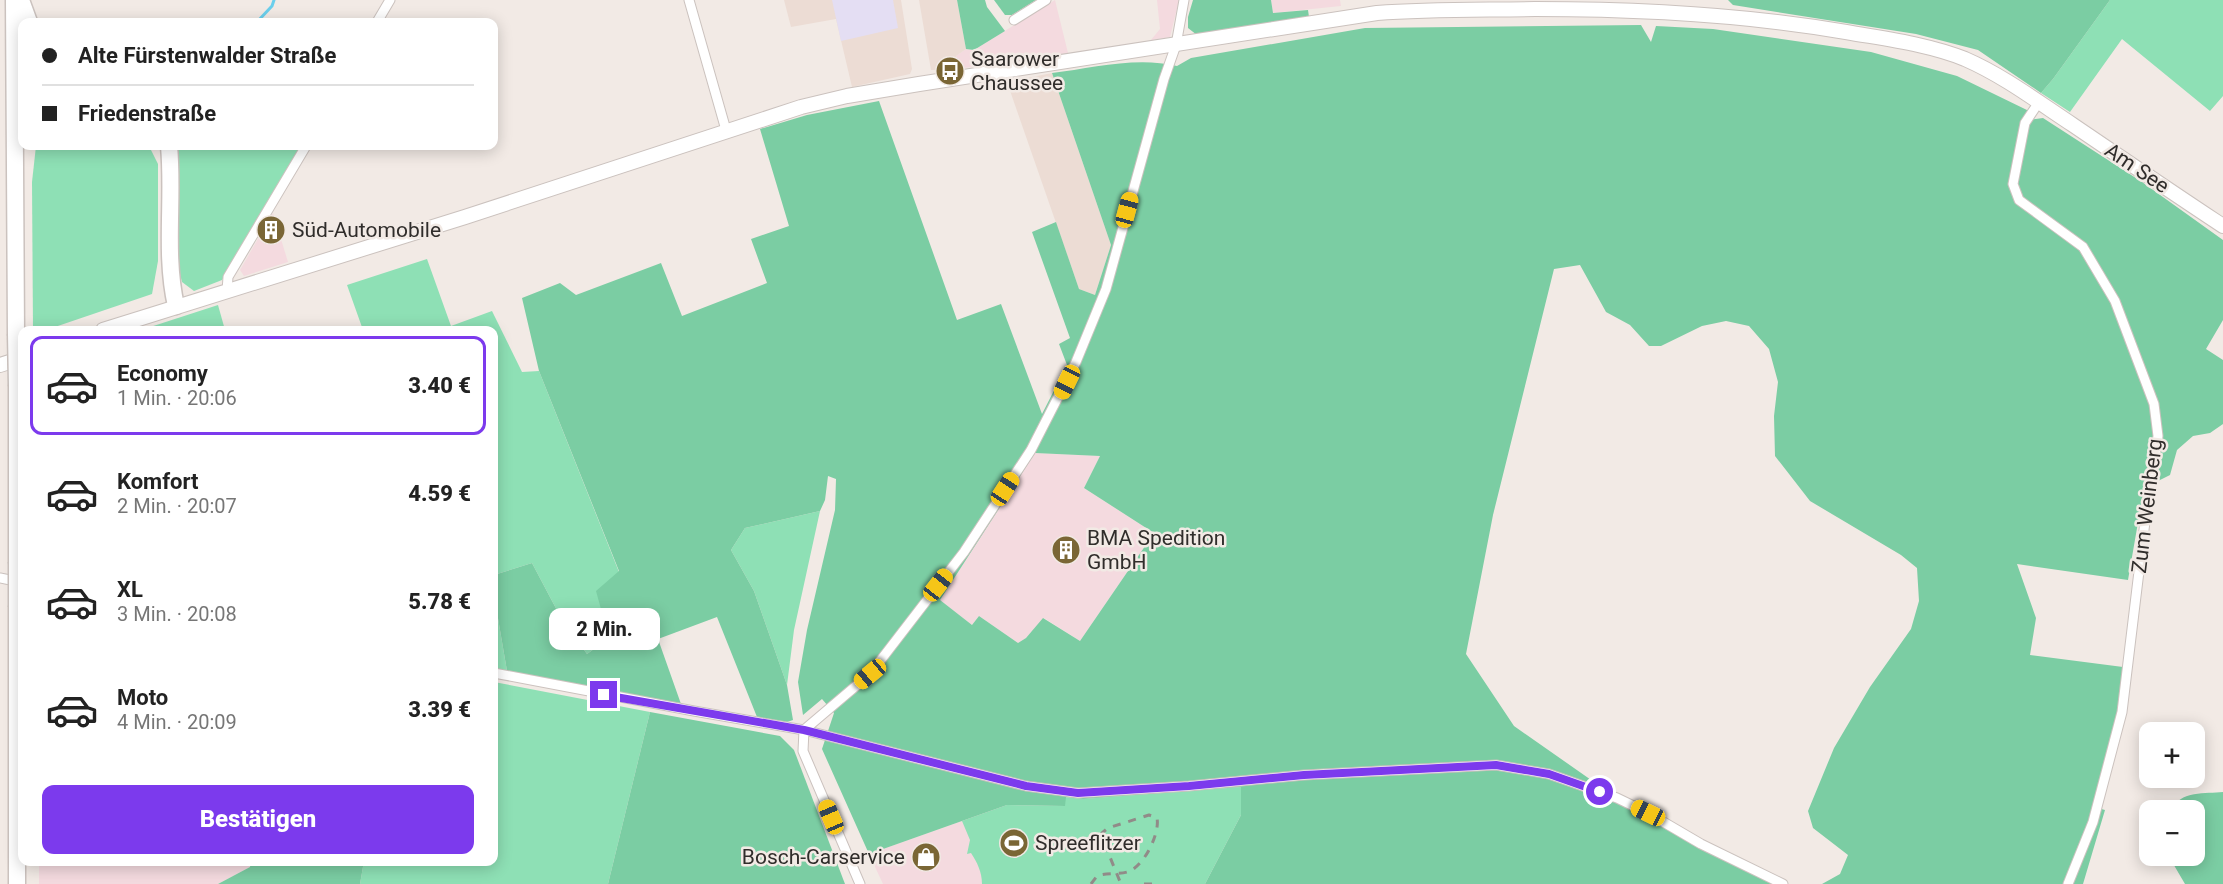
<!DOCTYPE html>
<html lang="de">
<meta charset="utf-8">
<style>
body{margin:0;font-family:Roboto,sans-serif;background:#f6f6f6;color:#222;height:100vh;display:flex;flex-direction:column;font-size:22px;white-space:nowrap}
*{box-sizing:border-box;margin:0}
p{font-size:20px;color:#767676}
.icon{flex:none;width:33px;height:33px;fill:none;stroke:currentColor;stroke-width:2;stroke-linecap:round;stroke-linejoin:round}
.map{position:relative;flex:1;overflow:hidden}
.details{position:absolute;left:18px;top:326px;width:480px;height:540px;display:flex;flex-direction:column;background:#fff;border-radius:12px;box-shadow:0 3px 15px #0003}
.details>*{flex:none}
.guide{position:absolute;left:18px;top:18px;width:480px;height:132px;border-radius:12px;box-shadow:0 3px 15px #0003;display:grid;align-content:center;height:132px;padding:0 24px;background:#fff}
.fabs{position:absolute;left:2139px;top:722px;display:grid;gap:12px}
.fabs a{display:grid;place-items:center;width:66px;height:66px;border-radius:12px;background:#fff;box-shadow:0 3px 15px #0003;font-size:30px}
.end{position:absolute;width:27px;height:27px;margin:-14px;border:8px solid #7c3aed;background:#fff;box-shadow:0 0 0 3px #fff}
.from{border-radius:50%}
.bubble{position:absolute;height:42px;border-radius:12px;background:#fff;box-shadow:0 3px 15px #0003;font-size:20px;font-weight:800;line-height:42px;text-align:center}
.car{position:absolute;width:18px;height:36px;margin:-18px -9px;border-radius:8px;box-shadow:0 0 4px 2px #0007;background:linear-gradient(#f5c518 24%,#345 0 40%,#f5c518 0 76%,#345 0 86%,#f5c518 0)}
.guide b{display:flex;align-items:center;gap:21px;height:57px;font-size:22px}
.guide b+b{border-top:2px solid #e0e0e0}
.guide i{width:15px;height:15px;background:#222}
ul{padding:10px 0 0;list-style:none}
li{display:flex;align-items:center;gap:18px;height:99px;margin:0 12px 9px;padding:0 12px;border:3px solid transparent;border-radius:12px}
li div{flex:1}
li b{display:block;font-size:22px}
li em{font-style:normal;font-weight:800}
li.selected{border-color:#7c3aed}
li>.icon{width:54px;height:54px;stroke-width:1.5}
.cta{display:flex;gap:12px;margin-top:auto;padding:12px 24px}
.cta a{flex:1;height:69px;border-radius:12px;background:#7c3aed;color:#fff;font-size:24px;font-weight:800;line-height:69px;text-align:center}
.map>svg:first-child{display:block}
.commercial{fill:#f4dadf}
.built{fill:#ecdcd4}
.education{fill:#e4def3}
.green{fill:#8ee0b5}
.forest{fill:#7bcda3;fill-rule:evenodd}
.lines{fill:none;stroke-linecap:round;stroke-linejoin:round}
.stream{stroke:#6bcfec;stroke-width:3}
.minor-casing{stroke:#cbc2be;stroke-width:11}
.secondary-casing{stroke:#cbc2be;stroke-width:16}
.motorway-casing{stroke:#cbc2be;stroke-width:19}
.minor{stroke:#fff;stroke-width:9}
.secondary{stroke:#fff;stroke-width:14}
.motorway{stroke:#fff;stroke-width:16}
.rail{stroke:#918b88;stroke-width:3;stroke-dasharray:8 8;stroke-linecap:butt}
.motorway-bridge-casing{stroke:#cbc2be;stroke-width:19;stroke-linecap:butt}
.motorway-bridge{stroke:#fff;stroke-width:16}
.route{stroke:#7c3aed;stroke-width:8}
.labels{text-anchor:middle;stroke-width:5;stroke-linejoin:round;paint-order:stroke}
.poi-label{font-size:21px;fill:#302d2b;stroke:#f2eae5;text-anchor:start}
.street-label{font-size:21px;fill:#302d2b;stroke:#f2eae5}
</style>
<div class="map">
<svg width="2223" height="884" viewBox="0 0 2223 884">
<rect width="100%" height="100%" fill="#f2eae5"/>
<!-- commercial -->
<g class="commercial">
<polygon points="1055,0 1068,53 957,69 956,56 966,49 974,50"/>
<polygon points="1157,0 1179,0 1170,37 1151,40 1160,29"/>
<polygon points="1271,0 1340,0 1341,6 1273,13"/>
<polygon points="273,213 288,262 244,276 240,270"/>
<polygon points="1035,453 1100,456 1084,488 1154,533 1080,641 1044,618 1026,638 1018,643 979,616 972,625 939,600"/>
<polygon points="1007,805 1041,884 883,884 869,854"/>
<polygon points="39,861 251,861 250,867 218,884 39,884"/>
</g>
<!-- built -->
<g class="built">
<polygon points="784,0 901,0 912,69 910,74 852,87 836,19 791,27"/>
<polygon points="919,0 957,0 966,49 956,56 957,69 931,70"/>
<polygon points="1052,73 1111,245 1095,295 1079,289 1007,82"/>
</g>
<!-- education -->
<polygon class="education" points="832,0 893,0 898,28 841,41"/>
<!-- green -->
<g class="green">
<polygon points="2110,0 2223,0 2223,96 2210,111 2122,39 2070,112 2041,93 2053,79"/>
<polygon points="36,146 149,146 158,164 158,261 152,294 46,330 33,330 32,182"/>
<polygon points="176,146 302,146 222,280 194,291 182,282 177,263"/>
<polygon points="427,259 451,326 492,311 522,372 539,371 619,572 609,638 587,654 560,616 532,563 494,575 494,330 363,330 347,285"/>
<polygon points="218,305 225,330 141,330"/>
<polygon points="820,511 794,630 787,685 754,591 731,550 745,528"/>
<polygon points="494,595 507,671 494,669"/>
<polygon points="494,682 650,712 608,884 360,884 364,861 494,861"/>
<path d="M1241,787V815L1205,884H982C982,872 977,862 971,853L967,854L970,840L962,821L1007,805L1064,806L1065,797L1083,799Z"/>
</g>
<!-- forest -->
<g class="forest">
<polygon points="957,0 985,0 987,7 1005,31 974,50 966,49"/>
<polygon points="994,0 1036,0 1012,15 1005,15"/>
<polygon points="1193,0 1271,0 1273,13 1308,10 1309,17 1197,35 1188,28 1188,17"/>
<polygon points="1728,0 2110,0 2053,79 2041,93 1978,50 1916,34 1733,5"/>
<path d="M1641,25L1651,42L1656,26L1713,29L1871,52L1957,76L2029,111L2027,120L2043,118L2142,182L2223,240V320L2206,349L2223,360V424L2210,433L2193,436L2177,450L2170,475L2144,488L2128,580L2017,564L2036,618L2030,655L2123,667L2115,727L2094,807L2105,810L2083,884H1822L1840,874L1848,855L1813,828L1808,811L1834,748L1870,687L1911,629L1919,601L1917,568L1901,555L1810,501L1775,456L1774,416L1778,382L1769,349L1749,326L1726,321L1702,326L1661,346H1649L1630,325L1606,312L1580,265L1554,269L1493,515L1466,654L1514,726L1624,803L1777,884H1205L1241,815V787L1083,799L1066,797L1065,806L1007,805L869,854L822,749L834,713L822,699L803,715L798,682L807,630L835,510L836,479L828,476L825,500L820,511L745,528L731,550L754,591L787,685L793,720L787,722L757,717L717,617L658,639L681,704L507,671L494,595V575L532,563L560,616L587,654L609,638L596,591L619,571L539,371L522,298L560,283L576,295L661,263L682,316L767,283L751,239L789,226L760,129L807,115L879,101L957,320L1001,304L1042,414L1067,365L1059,344L1070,338L1032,232L1056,222L1079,289L1095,295L1111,245L1052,73C1092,68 1137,56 1177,66L1191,58L1365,28ZM1035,453L1100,456L1084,488L1154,533L1080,641L1043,618L1026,638L1018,643L979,616L972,625L940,600Z"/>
<polygon points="650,712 780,736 794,750 845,884 608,884"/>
<path d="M2223,792V884H2185L2168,855H2194V810H2172C2180,790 2206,794 2223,792Z"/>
<polygon points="251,861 364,861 360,884 218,884 250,867"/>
</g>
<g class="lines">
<!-- stream -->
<polyline class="stream" points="257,22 272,6 274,0"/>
<!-- minor casing -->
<g class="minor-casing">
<g id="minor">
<polyline points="689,0 726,130"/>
<polyline points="1014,20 1046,0"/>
<polyline points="377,22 390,0"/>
<polyline points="2039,102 2025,123 2013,184 2019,200 2083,247 2115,301 2154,404 2158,436 2147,505 2122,712 2093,822 2068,884"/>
<polyline points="227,291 228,277 306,146"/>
<polyline points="0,578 20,582"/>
<polyline points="494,673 694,711 804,730 1026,786 1078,793 1189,786 1304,775 1496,765 1549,774 1617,798 1648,813 1701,844 1783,884"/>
<polyline points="860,884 803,751 804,730 870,674 964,552 1031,450 1076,362 1106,289 1164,79 1176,45 1184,0"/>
</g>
</g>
<!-- secondary casing -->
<g class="secondary-casing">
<g id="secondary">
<path d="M103,330L465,217L801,107L847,96L919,84L1377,13C1429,9 1482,10 1535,9C1640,9 1742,14 1846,32C1885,39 1928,44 1965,59C2004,76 2038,102 2073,125C2123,159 2173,193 2223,226"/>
<polyline points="0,365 22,358"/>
</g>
</g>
<!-- motorway casing -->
<g class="motorway-casing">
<g id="motorway">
<polyline points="14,0 16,334"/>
<polyline points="21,0 29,22"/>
<path d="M169,146C174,199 164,253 176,306"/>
<polyline points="17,386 17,562"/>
<polyline points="17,607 17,884"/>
</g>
</g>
<!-- minor -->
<use href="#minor" class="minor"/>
<!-- secondary -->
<use href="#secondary" class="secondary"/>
<!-- motorway -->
<use href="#motorway" class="motorway"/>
<!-- rail -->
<g class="rail">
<path d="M1091,884L1097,876C1107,872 1121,875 1130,871C1145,864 1160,833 1157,818L1149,815L1108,828L1102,833L1103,840L1121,884"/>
<polyline points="1144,884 1154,884"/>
</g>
<!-- motorway-bridge casing -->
<g class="motorway-bridge-casing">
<g id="motorway-bridge">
<polyline points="16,334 17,386"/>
<polyline points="17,607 17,562"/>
</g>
</g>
<!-- motorway-bridge -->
<use href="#motorway-bridge" class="motorway-bridge"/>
</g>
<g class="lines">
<!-- route -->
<polyline class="route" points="604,695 804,730 1026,786 1078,793 1189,786 1304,775 1496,765 1549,774 1600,792"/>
</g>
<!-- icons -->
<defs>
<g id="bus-disc" transform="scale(1.5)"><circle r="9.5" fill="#7a6635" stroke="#f2eae5"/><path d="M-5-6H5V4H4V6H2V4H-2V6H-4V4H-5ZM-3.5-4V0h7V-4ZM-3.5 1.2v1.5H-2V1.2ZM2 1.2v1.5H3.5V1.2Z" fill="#fff"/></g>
<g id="building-disc" transform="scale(1.5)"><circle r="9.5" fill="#7a6635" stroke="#f2eae5"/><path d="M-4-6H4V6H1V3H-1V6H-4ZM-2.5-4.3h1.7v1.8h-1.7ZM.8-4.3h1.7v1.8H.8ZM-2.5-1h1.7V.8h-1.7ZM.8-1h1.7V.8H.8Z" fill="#fff"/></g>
<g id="stadium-disc" transform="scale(1.5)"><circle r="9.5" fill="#7a6635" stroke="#f2eae5"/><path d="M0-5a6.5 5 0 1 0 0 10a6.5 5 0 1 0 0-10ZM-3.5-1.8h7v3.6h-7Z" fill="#fff"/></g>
<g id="shop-disc" transform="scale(1.5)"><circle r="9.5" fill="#7a6635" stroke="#f2eae5"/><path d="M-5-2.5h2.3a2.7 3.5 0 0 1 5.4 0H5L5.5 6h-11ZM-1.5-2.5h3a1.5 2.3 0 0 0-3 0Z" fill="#fff"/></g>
</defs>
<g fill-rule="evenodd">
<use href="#bus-disc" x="950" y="71"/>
<use href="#building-disc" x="271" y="230"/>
<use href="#building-disc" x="1066" y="550"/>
<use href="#stadium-disc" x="1014" y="843"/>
<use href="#shop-disc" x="926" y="857"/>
</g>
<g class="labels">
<!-- poi labels -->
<g class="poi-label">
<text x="971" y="66">Saarower<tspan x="971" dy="24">Chaussee</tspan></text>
<text x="292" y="237">Süd-Automobile</text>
<text x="1087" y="545">BMA Spedition<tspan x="1087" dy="24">GmbH</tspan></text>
<text x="1035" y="850">Spreeflitzer</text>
<text x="905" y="864" text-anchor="end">Bosch-Carservice</text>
</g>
<!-- street labels -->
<g class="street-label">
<text transform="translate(2137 168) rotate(34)" y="7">Am See</text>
<text transform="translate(2147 506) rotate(-83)" y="7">Zum Weinberg</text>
</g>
</g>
</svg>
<div class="fabs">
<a>+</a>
<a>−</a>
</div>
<i class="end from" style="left:1600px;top:792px"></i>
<i class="end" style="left:604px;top:695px"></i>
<div class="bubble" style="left:549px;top:608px;width:111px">2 Min.</div>
<i class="car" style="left:1127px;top:210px;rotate:15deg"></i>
<i class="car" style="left:1067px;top:382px;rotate:206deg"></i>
<i class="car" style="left:1005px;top:489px;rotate:33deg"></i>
<i class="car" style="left:938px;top:585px;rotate:38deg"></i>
<i class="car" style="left:870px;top:674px;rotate:230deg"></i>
<i class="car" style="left:1648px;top:813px;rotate:296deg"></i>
<i class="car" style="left:831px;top:817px;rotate:337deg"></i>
<div class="guide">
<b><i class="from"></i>Alte Fürstenwalder Straße</b>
<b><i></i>Friedenstraße</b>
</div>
<section class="details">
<ul>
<li class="selected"><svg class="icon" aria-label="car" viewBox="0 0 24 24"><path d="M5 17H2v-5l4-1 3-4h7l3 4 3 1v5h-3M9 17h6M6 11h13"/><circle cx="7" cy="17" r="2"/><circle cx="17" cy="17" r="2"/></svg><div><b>Economy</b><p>1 Min. · 20:06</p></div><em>3.40 €</em></li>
<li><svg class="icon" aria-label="car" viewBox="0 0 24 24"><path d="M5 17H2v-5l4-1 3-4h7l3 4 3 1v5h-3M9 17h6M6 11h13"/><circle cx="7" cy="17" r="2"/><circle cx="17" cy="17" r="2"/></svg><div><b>Komfort</b><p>2 Min. · 20:07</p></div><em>4.59 €</em></li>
<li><svg class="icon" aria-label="car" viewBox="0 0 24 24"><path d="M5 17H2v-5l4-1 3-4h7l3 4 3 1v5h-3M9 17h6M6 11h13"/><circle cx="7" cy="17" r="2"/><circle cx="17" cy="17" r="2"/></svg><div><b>XL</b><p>3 Min. · 20:08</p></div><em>5.78 €</em></li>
<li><svg class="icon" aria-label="car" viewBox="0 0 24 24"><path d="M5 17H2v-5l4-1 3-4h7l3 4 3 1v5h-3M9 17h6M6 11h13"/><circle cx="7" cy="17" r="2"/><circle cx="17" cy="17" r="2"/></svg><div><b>Moto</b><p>4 Min. · 20:09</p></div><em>3.39 €</em></li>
</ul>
<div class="cta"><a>Bestätigen</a></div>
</section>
</div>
